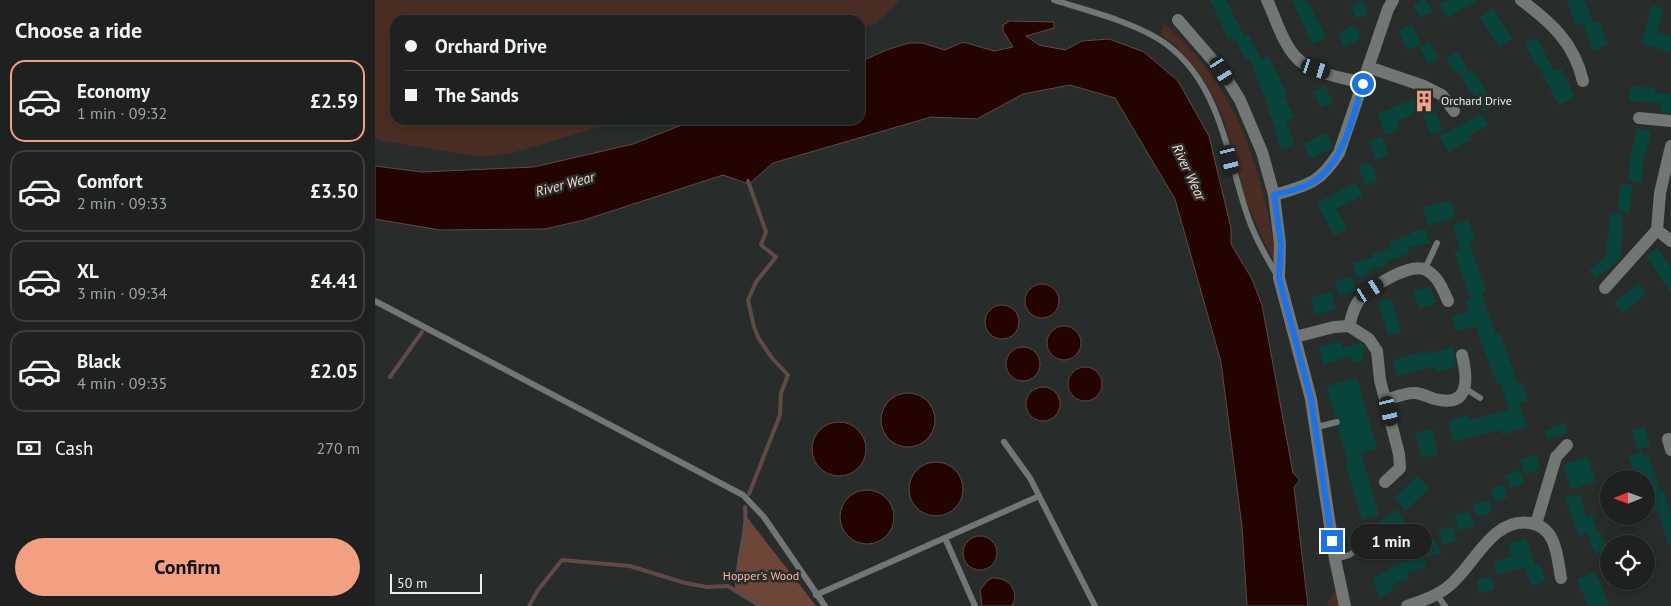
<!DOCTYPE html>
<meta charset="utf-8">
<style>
body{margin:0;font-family:"PT Sans",sans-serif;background:#2b2e2d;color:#f1f3f6;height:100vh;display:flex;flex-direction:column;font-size:19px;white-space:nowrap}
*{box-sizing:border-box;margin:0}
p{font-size:16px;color:#a1a3a5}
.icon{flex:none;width:28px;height:28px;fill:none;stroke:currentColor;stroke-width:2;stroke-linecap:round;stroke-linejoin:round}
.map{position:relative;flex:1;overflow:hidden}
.side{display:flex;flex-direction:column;background:#1e2120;width:375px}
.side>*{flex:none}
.hud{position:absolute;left:15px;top:15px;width:475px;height:110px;border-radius:15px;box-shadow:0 2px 12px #0003,0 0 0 1px #3c3e3e;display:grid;align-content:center;height:110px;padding:0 15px;background:#1e2120}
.needle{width:32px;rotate:269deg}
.buttons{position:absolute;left:1225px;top:470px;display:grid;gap:10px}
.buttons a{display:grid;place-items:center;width:55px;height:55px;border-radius:50%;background:#1e2120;box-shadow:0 2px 12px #0003,0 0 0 1px #3c3e3e;font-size:25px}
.scale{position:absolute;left:15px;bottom:12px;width:92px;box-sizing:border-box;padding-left:5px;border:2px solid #eaedec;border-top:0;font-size:14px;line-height:18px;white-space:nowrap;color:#eaedec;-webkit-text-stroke:4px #282c2b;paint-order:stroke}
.end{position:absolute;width:22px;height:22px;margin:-11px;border:6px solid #1a73e8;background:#fff;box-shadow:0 0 0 2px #fff}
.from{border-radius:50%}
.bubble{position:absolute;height:35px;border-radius:18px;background:#1e2120;box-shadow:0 2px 12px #0003,0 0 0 1px #3c3e3e;font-size:16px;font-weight:600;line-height:35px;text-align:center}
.car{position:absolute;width:15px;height:30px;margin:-15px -8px;border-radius:6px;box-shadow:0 0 4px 1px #0007;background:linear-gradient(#222 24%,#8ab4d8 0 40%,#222 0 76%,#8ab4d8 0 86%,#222 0)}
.hud b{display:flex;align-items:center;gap:18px;height:48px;font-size:19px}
.hud b+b{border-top:1px solid #3c3e3e}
.hud i{width:12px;height:12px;background:#f1f3f6}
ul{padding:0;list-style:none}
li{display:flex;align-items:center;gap:15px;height:82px;margin:0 10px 8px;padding:0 5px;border:2px solid #3c3e3e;border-radius:15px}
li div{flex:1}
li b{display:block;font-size:19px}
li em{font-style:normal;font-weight:600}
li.selected{border-color:#f3a082}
li>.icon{width:45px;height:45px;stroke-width:1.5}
h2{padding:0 15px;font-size:22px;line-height:60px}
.pay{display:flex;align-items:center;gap:12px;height:55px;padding:0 15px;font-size:19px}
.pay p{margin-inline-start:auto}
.button{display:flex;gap:10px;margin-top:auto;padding:10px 15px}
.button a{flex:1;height:58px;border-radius:30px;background:#f3a082;color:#111;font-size:20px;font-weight:600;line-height:58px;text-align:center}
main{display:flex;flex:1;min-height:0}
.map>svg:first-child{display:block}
.green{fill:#4a2e24}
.forest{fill:#6d4638}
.water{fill:#230400;stroke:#5f4a47}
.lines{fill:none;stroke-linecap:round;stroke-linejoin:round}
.stream{stroke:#5f4a47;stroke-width:4}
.building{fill:#09443c}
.service{stroke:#727776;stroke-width:6}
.minor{stroke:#727776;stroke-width:12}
.route{stroke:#1a73e8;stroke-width:6}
.labels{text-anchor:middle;stroke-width:5;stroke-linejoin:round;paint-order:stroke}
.poi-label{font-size:12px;fill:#eaedec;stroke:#282c2b;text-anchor:start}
.park-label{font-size:12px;fill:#fdb79e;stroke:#282c2b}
.water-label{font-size:14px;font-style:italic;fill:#f8dad0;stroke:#282c2b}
</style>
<main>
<section class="side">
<h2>Choose a ride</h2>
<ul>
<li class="selected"><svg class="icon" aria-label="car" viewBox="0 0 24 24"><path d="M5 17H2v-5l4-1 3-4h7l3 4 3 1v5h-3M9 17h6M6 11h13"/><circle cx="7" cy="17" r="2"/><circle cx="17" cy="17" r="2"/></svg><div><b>Economy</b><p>1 min · 09:32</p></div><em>£2.59</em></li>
<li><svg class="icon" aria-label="car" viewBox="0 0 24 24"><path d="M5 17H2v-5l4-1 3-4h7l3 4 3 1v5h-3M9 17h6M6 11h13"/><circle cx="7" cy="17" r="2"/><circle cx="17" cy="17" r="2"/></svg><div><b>Comfort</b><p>2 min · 09:33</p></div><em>£3.50</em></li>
<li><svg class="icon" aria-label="car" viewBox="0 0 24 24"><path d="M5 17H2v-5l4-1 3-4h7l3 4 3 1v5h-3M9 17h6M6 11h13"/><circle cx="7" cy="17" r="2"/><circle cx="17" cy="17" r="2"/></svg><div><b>XL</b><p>3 min · 09:34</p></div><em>£4.41</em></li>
<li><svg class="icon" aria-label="car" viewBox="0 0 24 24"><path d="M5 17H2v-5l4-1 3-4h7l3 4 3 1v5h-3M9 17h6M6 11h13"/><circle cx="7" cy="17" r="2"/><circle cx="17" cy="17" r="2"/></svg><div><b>Black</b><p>4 min · 09:35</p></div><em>£2.05</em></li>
</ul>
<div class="pay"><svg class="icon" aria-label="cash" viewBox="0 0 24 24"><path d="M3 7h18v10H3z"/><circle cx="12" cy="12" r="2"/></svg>Cash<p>270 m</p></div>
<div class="button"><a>Confirm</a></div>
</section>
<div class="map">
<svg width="1296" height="606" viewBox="0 0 1296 606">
<rect width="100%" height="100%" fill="#282c2b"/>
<!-- green -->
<g class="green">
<polygon points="0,0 525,0 500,24 485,31 485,20 20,20 20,120 247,120 137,153 105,157 8,141 0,137"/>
<path d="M789,23C807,40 825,57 838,77C874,129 891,194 901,256L898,259L886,236L869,195L848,116L825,74L800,45L786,35Z"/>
<polygon points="961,589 964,606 951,606"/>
</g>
<!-- forest -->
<polygon class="forest" points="371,516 441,606 385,606 362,591 361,572"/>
<!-- water -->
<g class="water">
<polygon points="635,21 679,22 679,28 651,36 664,45 690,50 707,41 734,39 769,52 803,81 834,136 856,228 856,244 877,279 887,305 918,473 925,480 919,487 933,606 872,606 867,527 846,362 800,199 740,98 695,85 648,94 602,119 556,117 398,163 374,184 348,175 209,220 170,229 65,230 0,219 0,166 47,172 159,167 258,144 320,120 485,120 485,62 511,50 534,43 547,43 570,50 588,42 619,51 638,47 628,31 628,25"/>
<circle cx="667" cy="301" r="17"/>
<circle cx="627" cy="322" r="17"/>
<circle cx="689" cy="343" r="17"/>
<circle cx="648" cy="364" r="17"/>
<circle cx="710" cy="384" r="17"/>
<circle cx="668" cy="404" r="17"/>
<circle cx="533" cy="420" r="27"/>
<circle cx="464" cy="449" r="27"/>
<circle cx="561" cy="489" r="27"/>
<circle cx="492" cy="517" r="27"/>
<circle cx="605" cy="553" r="17"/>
<path d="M617,578C634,577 645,591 637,606H607L605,590L612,581Z"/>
</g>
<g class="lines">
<!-- stream -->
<g class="stream">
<polyline points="373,181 391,232 386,245 401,257 381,282 373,300 379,327 384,339 397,358 413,375 406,393 405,415 374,494"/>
<polyline points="15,377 47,332"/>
<path d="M362,591C360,562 373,535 370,507"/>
<polyline points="154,606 163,590 187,560 255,566 310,583 332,587 353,586 385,606"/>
</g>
</g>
<!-- building -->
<g class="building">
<polygon points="835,0 851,0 869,36 873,34 886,59 894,56 912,94 909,96 919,117 911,121 920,144 906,150 899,131 902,130 892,109 894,108 874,58 871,60 859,38 853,40"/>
<polygon points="917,0 932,0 951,38 937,44"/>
<polygon points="987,0 993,14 981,19 975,5"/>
<polygon points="1047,0 1051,0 1057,12 1045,18 1038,5"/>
<polygon points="1072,0 1103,0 1071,18 1064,4"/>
<polygon points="1191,0 1209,0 1219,23 1224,21 1233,45 1218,51 1208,23 1201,25"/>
<polygon points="1277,5 1289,9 1282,32 1296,36 1296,52 1266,44"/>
<polygon points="1118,8 1137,39 1124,47 1105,17"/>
<polygon points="1037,24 1046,44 1032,50 1023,30"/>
<polygon points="979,25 986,39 969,47 963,33"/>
<polygon points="1162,37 1179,71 1186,68 1200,97 1183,105 1162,63 1162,68 1150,44"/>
<polygon points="1054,41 1064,58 1053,64 1044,47"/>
<polygon points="1083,51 1095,74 1099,72 1120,106 1109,112 1098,93 1096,94 1083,71 1079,72 1071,57"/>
<polygon points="950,86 958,102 946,108 938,92"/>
<polygon points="1255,86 1280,88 1280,93 1296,94 1296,113 1286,112 1286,103 1254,101"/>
<polygon points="1051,97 1054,107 1021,121 1025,129 1011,135 1002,114 1039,99 1040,101"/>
<polygon points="1059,108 1068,130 1056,135 1047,113"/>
<polygon points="1107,114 1113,125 1093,136 1095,140 1073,152 1064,136"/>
<polygon points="1262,128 1276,131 1271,154 1269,153 1267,182 1253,181 1255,159"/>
<polygon points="951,133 958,146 957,149 935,159 928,144"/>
<polygon points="1007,136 1014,154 1001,160 994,141"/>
<polygon points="996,162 1003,181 991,186 983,167"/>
<polygon points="981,182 988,196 961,208 972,229 959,236 942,203"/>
<polygon points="1245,184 1257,185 1255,212 1243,211"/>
<polygon points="1076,201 1080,218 1053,225 1048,207"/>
<polygon points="1235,213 1248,214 1246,258 1221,279 1214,270 1231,257"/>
<polygon points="1094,220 1100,241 1094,242 1111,291 1107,292 1120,335 1125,333 1143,383 1147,382 1153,400 1144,403 1152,427 1127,435 1126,429 1079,442 1073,421 1093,415 1095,420 1134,410 1126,383 1122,384 1100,326 1081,332 1076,316 1094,311 1091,301 1096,300 1079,251 1085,249 1078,225"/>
<polygon points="1050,228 1054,243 1033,248 1035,253 1011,261 1012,265 994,270 995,274 982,278 978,263 999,257 998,253 1016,248 1014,242 1035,235 1035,232"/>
<polygon points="1282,248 1296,267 1296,292 1271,256"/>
<polygon points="976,276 981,290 964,296 960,281"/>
<polygon points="1263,283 1271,293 1248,313 1239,303"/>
<polygon points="1055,286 1061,303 1044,309 1038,291"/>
<polygon points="956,292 961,310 940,315 936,297"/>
<polygon points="1016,298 1027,332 1013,336 1003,302"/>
<polygon points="966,341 968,348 986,343 988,345 992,351 987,353 989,360 978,363 976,356 948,364 944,347"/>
<polygon points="1078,347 1081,366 1061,372 1059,366 1022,376 1018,360 1051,351 1052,354"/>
<polygon points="982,378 1002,448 986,453 1004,515 987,520 970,463 973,462 963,427 967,420 960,417 952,386"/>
<polygon points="1190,423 1193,432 1173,440 1169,431"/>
<polygon points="1270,427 1275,446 1262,450 1257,430"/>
<polygon points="1057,429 1063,454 1047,458 1040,433"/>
<polygon points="1268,452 1271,463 1271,454 1273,454 1285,490 1289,489 1296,515 1296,544 1293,544 1283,510 1279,511 1273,491 1271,491 1271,479 1264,479 1261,471 1258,472 1253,456"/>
<polygon points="1161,454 1165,469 1150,474 1145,460"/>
<polygon points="1212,456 1221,481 1197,490 1188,465"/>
<polygon points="1145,470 1150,483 1135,488 1131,475"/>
<polygon points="1043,476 1054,489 1030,511 1019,498"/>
<polygon points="1128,484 1133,497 1120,502 1115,489"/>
<polygon points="1205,494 1211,516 1217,514 1223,534 1226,533 1233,549 1220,554 1212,533 1204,536 1190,498"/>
<polygon points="1114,500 1117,513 1101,517 1098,504"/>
<polygon points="1020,509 1039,531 1022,545 1003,523"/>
<polygon points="1094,511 1100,525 1084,531 1079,516"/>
<polygon points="1077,526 1082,540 1068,545 1063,530"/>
<polygon points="1151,538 1160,565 1164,563 1171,581 1157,586 1149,567 1122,575 1119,562 1137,556 1133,544"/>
<polygon points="1061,539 1066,553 1054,557 1049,544"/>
<polygon points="1047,553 1052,567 1032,573 1034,578 1016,585 1019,591 1004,597 997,578 1015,570 1014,567 1034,559 1033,557"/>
<polygon points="1221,572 1234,606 1213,606 1202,579"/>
<polygon points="1116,577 1119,590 1104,593 1102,580"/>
</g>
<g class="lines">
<!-- service -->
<g class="service">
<path d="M679,0C713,11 751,20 782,38C845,76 851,154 873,217C880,238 891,257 902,275"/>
<polyline points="1050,269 1062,243"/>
<polyline points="0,301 368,495 389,517 450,606"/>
<polyline points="1091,389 1105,398"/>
<polyline points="942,427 962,422"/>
<polyline points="629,442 655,478 720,606"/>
<polyline points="570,538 600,606"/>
<polyline points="960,559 974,555 999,540"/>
<polyline points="441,595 662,497"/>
<polyline points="1062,595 1070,606"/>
</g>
<!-- minor -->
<g class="minor">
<path d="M892,0C901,19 909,48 925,61C941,74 969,78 988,83"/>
<path d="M1146,0C1177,23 1199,43 1208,81"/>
<polyline points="803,20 847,71 865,100 887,152 899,195 905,244 904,278 936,399 960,559 970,606"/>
<polyline points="993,67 1049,86 1067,95 1079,111"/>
<polyline points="1264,118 1296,121"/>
<polyline points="1296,146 1285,193 1282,230 1296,241"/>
<path d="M899,195C933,185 944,184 964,153L1013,9L1018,0"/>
<polyline points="1230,288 1282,230"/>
<path d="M974,326C977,316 979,305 986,298C997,286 1036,262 1051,270C1063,276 1068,290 1073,301"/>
<polyline points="920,337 959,327 974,326 994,339 1002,351 1005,380 1024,454 1025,468 1010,482"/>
<path d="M1011,400C1020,397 1032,392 1041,393C1048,394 1053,397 1060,399C1095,408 1093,379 1087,355"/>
<polyline points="1293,439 1296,450"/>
<polyline points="1161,524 1181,457 1192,445"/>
<path d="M1032,606C1046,601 1062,596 1074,586C1099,566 1117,517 1155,523C1182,527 1182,557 1186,578"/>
</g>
</g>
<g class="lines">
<!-- route -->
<path class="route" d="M957,541L936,399L904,278L906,244L899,195C911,192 926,189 936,183C969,164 977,118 988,84"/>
</g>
<!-- icons -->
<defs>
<g id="building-bare" transform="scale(1.725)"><path d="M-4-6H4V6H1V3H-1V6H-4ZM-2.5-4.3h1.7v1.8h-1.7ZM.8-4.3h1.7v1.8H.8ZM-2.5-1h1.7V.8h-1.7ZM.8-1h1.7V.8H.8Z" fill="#f3a082" stroke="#282c2b" stroke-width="2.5" paint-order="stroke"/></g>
</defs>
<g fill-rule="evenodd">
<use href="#building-bare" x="1049" y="101"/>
</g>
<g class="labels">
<!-- poi labels -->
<g class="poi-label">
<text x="1066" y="105">Orchard Drive</text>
</g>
<!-- park labels -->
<g class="park-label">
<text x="386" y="580">Hopper's Wood</text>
</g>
<!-- water labels -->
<g class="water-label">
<text transform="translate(814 172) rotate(65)" y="5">River Wear</text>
<text transform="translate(190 184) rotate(-15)" y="5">River Wear</text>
</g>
</g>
</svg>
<div class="buttons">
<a><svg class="needle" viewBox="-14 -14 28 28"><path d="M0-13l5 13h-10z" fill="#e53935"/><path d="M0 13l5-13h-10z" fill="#a1a3a5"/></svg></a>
<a><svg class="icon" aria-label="locate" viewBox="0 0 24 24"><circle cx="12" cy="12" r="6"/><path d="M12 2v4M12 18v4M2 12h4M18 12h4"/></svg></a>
</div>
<div class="scale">50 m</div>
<i class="end from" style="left:988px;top:84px"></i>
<i class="end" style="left:957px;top:541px"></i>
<div class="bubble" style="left:975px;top:524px;width:82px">1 min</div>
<i class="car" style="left:941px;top:69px;rotate:108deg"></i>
<i class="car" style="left:847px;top:71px;rotate:148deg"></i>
<i class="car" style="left:855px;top:160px;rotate:166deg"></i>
<i class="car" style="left:995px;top:290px;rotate:58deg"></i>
<i class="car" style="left:1014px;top:411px;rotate:167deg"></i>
<div class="hud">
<b><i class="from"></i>Orchard Drive</b>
<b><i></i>The Sands</b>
</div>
</div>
</main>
